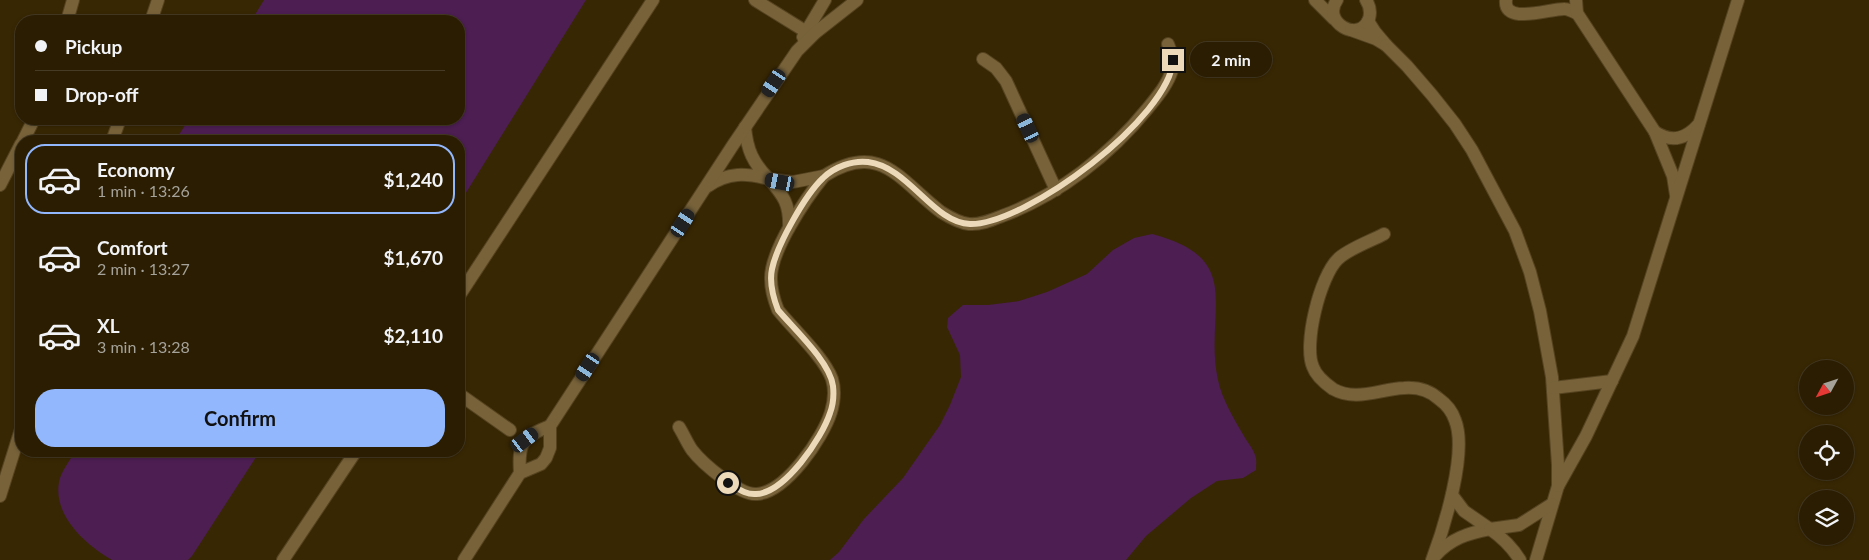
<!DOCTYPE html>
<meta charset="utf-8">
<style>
body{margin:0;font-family:Lato,sans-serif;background:#362a11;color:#f1f3f6;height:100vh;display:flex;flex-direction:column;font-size:19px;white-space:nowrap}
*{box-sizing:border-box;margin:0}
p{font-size:16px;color:#a5a299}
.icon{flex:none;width:28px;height:28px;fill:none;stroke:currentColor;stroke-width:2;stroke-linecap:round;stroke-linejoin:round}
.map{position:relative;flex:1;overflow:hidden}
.side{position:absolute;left:15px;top:135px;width:450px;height:322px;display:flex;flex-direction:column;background:#2a1d02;border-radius:20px;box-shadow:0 1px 4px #0004,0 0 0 1px #463b24}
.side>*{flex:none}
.top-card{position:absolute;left:15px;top:15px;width:450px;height:110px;border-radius:20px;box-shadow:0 1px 4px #0004,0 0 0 1px #463b24;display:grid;align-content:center;height:110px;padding:0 20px;background:#2a1d02}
.needle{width:32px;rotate:230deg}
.controls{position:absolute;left:1799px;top:360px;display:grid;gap:10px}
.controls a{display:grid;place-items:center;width:55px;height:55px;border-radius:50%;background:#2a1d02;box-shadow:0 1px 4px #0004,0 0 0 1px #463b24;font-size:25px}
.end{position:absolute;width:22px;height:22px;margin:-11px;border:6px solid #ebd9b9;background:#111;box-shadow:0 0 0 2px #111}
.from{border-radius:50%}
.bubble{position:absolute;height:35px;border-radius:18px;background:#2a1d02;box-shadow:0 1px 4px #0004,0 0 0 1px #463b24;font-size:16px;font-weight:700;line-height:35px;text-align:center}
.car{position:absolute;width:15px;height:30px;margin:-15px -8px;border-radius:6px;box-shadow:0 0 4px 1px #0007;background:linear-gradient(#222 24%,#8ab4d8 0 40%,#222 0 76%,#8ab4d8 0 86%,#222 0)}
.top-card b{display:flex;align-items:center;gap:18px;height:48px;font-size:19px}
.top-card b+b{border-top:1px solid #463b24}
.top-card i{width:12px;height:12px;background:#f1f3f6}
ul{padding:9px 0 0;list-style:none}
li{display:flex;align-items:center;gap:15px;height:70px;margin:0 10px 8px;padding:0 10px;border:2px solid transparent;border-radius:20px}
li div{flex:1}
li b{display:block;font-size:19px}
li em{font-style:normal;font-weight:700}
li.selected{border-color:#93b7fd}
li>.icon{width:45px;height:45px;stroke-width:1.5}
.button{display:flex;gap:10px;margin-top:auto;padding:10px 20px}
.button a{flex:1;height:58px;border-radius:20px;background:#93b7fd;color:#111;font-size:20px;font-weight:700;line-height:58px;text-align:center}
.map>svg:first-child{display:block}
.green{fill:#4c1e52}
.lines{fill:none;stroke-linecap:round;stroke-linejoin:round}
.minor-casing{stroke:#554320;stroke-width:14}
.minor{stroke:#77623a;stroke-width:12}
.route{stroke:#ebd9b9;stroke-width:6}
</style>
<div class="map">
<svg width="1869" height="560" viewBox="0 0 1869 560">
<rect width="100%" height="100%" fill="#382703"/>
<!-- green -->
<g class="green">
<polygon points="264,0 586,0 459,204 459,141 175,141 189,119 459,119 459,21 251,21"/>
<path d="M1152,234C1248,259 1203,311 1218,380C1222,399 1234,419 1244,436C1247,442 1253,448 1255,455C1257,459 1256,465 1256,470L1243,478L1217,481L1191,498L1146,536L1126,560H830L839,552L864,519L903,478L940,425L950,405L961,377L960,355L947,327L948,318L956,311L963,305H988L1019,301L1047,292L1087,274L1113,250L1134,238Z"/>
<path d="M75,451H260L192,556L188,560H112C86,545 53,516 59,482C61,471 70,461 75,451Z"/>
</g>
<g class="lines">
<!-- minor casing -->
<g class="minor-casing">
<g id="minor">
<polyline points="755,0 805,31 815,33"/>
<polyline points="1315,0 1334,19"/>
<path d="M1337,0C1321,22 1359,44 1369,19C1371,12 1370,6 1366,0"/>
<path d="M1506,0C1503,26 1551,8 1565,9C1569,9 1573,12 1577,13"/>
<polyline points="1576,0 1577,13 1655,132"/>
<polyline points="67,21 73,0"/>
<polyline points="151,21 158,0"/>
<polyline points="1351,30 1376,39 1386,45 1375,32 1368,21"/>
<polyline points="803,37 825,0"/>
<polyline points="1386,45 1407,66 1432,95 1455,124 1472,150 1515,231 1530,272 1540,311 1552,377 1558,465 1558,486 1536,560"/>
<polyline points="983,59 996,68 1006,81 1056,190"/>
<polyline points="23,141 34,119"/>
<polyline points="112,141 120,119"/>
<path d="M824,176C881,140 900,181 941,212C949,217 959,223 969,224C981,225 992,220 1002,216C1059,195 1110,155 1148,108C1157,97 1168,84 1172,70C1175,61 1171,52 1168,44"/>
<polyline points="0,185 21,144"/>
<path d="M708,186C728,172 746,173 769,179C753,163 747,150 745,127"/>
<path d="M1676,195L1673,176L1655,132C1672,143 1686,139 1699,124"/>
<path d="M1384,234C1371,241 1348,249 1338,259C1320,276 1303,345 1313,367C1316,376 1326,384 1333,389C1356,402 1380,389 1404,388C1417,387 1429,390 1439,399C1446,404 1452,411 1455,420C1468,452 1444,528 1432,560"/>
<polyline points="459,296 653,0"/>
<polyline points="1553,388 1612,381"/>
<polyline points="459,394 510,430"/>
<polyline points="550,426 733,145 797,51 815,33 857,0"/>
<path d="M679,427C684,435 687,443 692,450C702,463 740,496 757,494C786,492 823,438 831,412C834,402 835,389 832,379C824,357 793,329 778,310C774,300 771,290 771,279C770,251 806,198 824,176L793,182L769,179C784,196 790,205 789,228"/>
<polyline points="1558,486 1586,436 1633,336 1738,0"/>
<polyline points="0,496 21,429"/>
<path d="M1435,556C1450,539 1468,533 1490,529L1464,511L1452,495"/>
<polyline points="283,560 356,451"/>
<path d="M464,560L520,473L541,464L546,458L550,448V426C522,437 518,443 520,473"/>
<path d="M1520,560C1512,547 1503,538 1490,529L1519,525L1552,504"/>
</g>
</g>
<!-- minor -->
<use href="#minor" class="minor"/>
</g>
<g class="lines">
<!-- route -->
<path class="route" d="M728,483C737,488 746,495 756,494C785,493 822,438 830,413C833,405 834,395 833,386C830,362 794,329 778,310C773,297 769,283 772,269C777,245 805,195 823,178C834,167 853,160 868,162C909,167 933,223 970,224C1026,225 1170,117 1173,60"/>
</g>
</svg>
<div class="controls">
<a><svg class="needle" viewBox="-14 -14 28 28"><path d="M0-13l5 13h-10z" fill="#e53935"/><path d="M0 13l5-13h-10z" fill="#a5a299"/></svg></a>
<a><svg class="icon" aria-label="locate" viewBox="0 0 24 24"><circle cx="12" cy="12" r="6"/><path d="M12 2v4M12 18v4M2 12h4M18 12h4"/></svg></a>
<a><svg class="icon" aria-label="layers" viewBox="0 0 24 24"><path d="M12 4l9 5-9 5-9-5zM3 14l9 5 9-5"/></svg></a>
</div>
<i class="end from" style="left:728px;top:483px"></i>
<i class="end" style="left:1173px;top:60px"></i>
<div class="bubble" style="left:1190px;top:42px;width:82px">2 min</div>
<i class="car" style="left:774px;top:83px;rotate:214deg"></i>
<i class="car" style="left:1028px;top:128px;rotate:335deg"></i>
<i class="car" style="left:780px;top:182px;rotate:281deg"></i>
<i class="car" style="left:683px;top:223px;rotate:33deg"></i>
<i class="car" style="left:588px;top:367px;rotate:213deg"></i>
<i class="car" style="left:525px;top:440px;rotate:53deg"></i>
<div class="top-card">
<b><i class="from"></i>Pickup</b>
<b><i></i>Drop-off</b>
</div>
<section class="side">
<ul>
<li class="selected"><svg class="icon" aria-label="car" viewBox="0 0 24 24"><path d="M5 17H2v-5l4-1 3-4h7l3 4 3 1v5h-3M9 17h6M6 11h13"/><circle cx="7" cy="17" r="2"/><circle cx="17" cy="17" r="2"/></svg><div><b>Economy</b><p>1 min · 13:26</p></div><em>$1,240</em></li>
<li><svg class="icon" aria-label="car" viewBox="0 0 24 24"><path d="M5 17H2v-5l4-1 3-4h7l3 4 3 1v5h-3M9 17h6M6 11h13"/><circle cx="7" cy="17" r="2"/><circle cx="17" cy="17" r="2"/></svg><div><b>Comfort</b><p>2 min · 13:27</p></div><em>$1,670</em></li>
<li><svg class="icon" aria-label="car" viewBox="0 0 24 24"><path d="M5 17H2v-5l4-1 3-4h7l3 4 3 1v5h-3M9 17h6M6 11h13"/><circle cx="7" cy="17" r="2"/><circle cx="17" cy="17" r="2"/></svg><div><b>XL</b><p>3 min · 13:28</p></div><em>$2,110</em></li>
</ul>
<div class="button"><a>Confirm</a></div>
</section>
</div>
